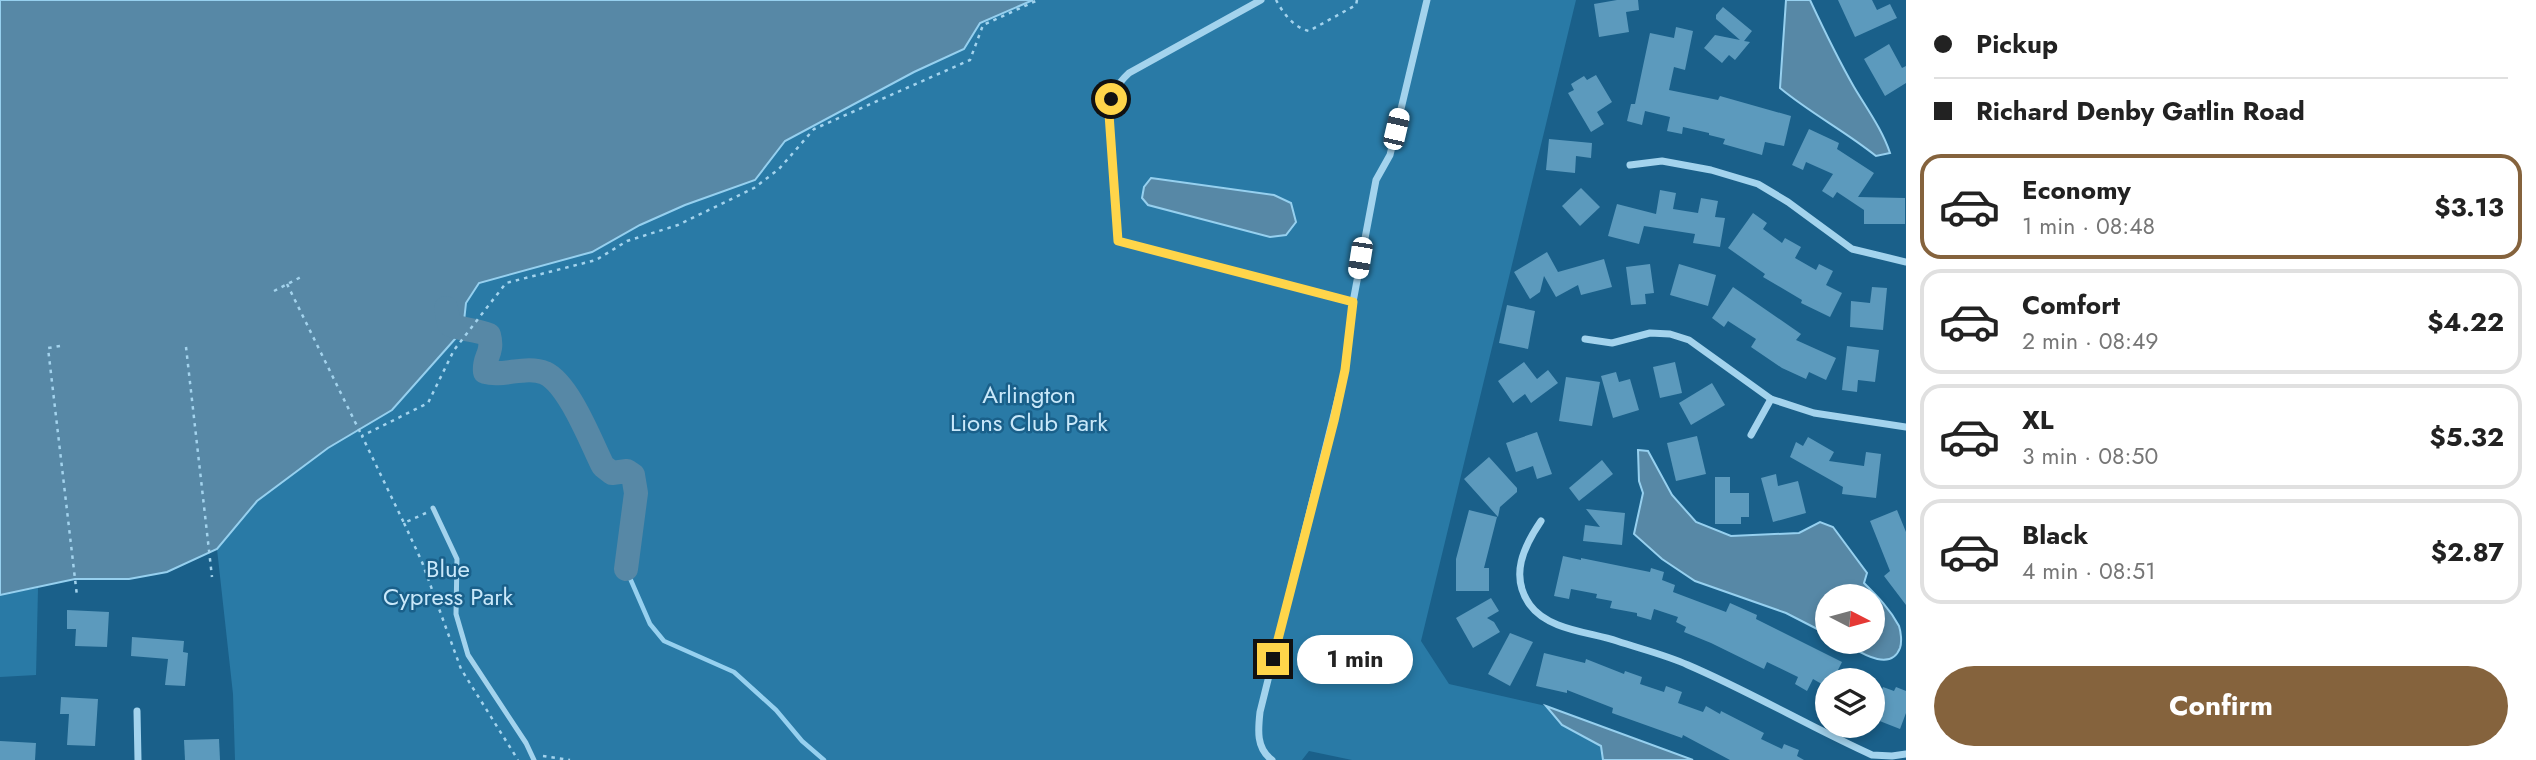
<!DOCTYPE html>
<meta charset="utf-8">
<style>
body{margin:0;font-family:Jost,sans-serif;background:#f6f6f6;color:#222;height:100vh;display:flex;flex-direction:column;font-size:26px;white-space:nowrap}
*{box-sizing:border-box;margin:0}
p{font-size:23px;color:#767676}
.icon{flex:none;width:38px;height:38px;fill:none;stroke:currentColor;stroke-width:2;stroke-linecap:round;stroke-linejoin:round}
.map{position:relative;flex:1;overflow:hidden}
.sheet{display:flex;flex-direction:column;background:#fff;width:630px}
.sheet>*{flex:none}
.banner{display:grid;align-content:center;height:154px;padding:0 28px;background:#fff}
.needle{width:46px;rotate:96deg}
.fabs{position:absolute;left:1815px;top:584px;display:grid;gap:14px}
.fabs a{display:grid;place-items:center;width:70px;height:70px;border-radius:50%;background:#fff;box-shadow:0 4px 10px #0003;font-size:35px}
.end{position:absolute;width:32px;height:32px;margin:-16px;border:9px solid #ffd54a;background:#111;box-shadow:0 0 0 4px #111}
.from{border-radius:50%}
.bubble{position:absolute;height:49px;border-radius:24px;background:#fff;box-shadow:0 4px 10px #0003;font-size:23px;font-weight:700;line-height:49px;text-align:center}
.car{position:absolute;width:21px;height:42px;margin:-21px -10px;border-radius:9px;box-shadow:0 0 5px 2px #0007;background:linear-gradient(#fff 24%,#345 0 40%,#fff 0 76%,#345 0 86%,#fff 0)}
.banner b{display:flex;align-items:center;gap:24px;height:66px;font-size:26px}
.banner b+b{border-top:2px solid #e0e0e0}
.banner i{width:18px;height:18px;background:#222}
ul{padding:0;list-style:none}
li{display:flex;align-items:center;gap:21px;height:105px;margin:0 14px 10px;padding:0 14px;border:4px solid #e0e0e0;border-radius:21px}
li div{flex:1}
li b{display:block;font-size:26px}
li em{font-style:normal;font-weight:700}
li.active{border-color:#85633d}
li>.icon{width:63px;height:63px;stroke-width:1.5}
.cta{display:flex;gap:14px;margin-top:auto;padding:14px 28px}
.cta a{flex:1;height:80px;border-radius:42px;background:#85633d;color:#fff;font-size:28px;font-weight:700;line-height:80px;text-align:center}
main{display:flex;flex:1;min-height:0}
.map>svg:first-child{display:block}
.green{fill:#297aa6}
.water{fill:#5788a6;stroke:#96d0ef;stroke-width:2}
.lines{fill:none;stroke-linecap:round;stroke-linejoin:round}
.stream{stroke:#96d0ef;stroke-width:4.5}
.river{stroke:#5788a6;stroke-width:24}
.building{fill:#5c9abd}
.path{stroke:#a3d3ed;stroke-width:2.5;stroke-dasharray:3.5 5;stroke-linecap:butt}
.service{stroke:#a3d3ed;stroke-width:5}
.minor{stroke:#a3d3ed;stroke-width:7}
.route{stroke:#ffd54a;stroke-width:9}
.labels{text-anchor:middle;stroke-width:5;stroke-linejoin:round;paint-order:stroke}
.park-label{font-size:24px;fill:#c9e8fa;stroke:#1a608a}
</style>
<main>
<div class="map">
<svg width="1906" height="760" viewBox="0 0 1906 760">
<rect width="100%" height="100%" fill="#1a608a"/>
<!-- green -->
<g class="green">
<polygon points="1033,0 1576,0 1421,641 1449,684 1546,706 1562,725 1601,746 1603,760 1352,760 1309,751 1302,760 235,760 233,694 217,549 257,501 328,448 392,410 463,331 466,303 479,283 592,252 640,225 685,205 754,180 785,141 914,72 964,49 980,23"/>
<polygon points="38,588 36,675 0,677 0,595"/>
</g>
<!-- water -->
<g class="water">
<polygon points="0,0 1033,0 980,23 964,49 914,72 785,141 755,180 685,205 640,225 592,252 479,283 466,303 463,330 392,410 328,448 257,501 217,549 167,572 129,579 75,579 0,595"/>
<path d="M1786,0H1810C1824,30 1838,59 1854,87C1867,109 1882,129 1890,153L1876,156C1845,131 1810,113 1780,88Z"/>
<polygon points="1151,178 1274,195 1291,203 1296,222 1286,235 1270,237 1148,205 1142,198 1144,187"/>
<path d="M1638,450L1648,451L1672,495L1696,522L1731,536L1799,533L1820,522L1833,527L1867,573L1864,583C1878,597 1890,609 1899,626C1901,632 1902,642 1900,648C1890,674 1857,650 1842,642H1872V597H1827V634L1786,613L1695,581L1662,559L1634,534L1643,493L1639,481Z"/>
<polygon points="1546,706 1693,760 1603,760 1601,746 1562,725"/>
</g>
<g class="lines">
<!-- stream -->
<polyline class="stream" points="626,569 650,624 664,641 734,672 776,710 802,741 824,760"/>
<!-- river -->
<path class="river" d="M446,308L449,324C463,331 476,329 489,335C494,354 483,357 485,372C504,377 526,365 545,373C569,384 591,442 603,466L612,473L627,471L633,475L636,493L626,569"/>
</g>
<!-- building -->
<g class="building">
<polygon points="1617,0 1638,0 1639,10 1626,12 1629,32 1599,37 1594,4"/>
<polygon points="1838,0 1872,0 1877,10 1890,4 1897,18 1855,37"/>
<polygon points="1723,7 1752,31 1744,41 1750,42 1735,60 1729,55 1722,63 1704,48 1715,35 1740,40 1716,19 1716,15"/>
<polygon points="1676,27 1693,31 1685,70 1674,67 1669,90 1718,100 1720,96 1791,116 1784,146 1765,142 1762,155 1723,144 1725,139 1709,135 1709,133 1683,127 1682,134 1667,131 1670,117 1645,111 1642,125 1627,121 1631,104 1635,104 1650,33 1674,38"/>
<polygon points="1889,44 1902,68 1906,66 1906,83 1885,96 1864,59"/>
<polygon points="1596,75 1612,102 1597,112 1604,124 1591,132 1568,93 1574,90 1571,84 1584,76 1587,80"/>
<polygon points="1809,129 1839,143 1837,149 1874,173 1858,197 1905,198 1905,224 1864,224 1864,210 1837,192 1833,198 1822,191 1833,174 1806,162 1803,170 1792,165"/>
<polygon points="1549,139 1592,143 1591,158 1576,156 1575,173 1546,170"/>
<polygon points="1581,188 1600,207 1580,226 1562,206"/>
<polygon points="1660,190 1676,193 1673,209 1698,213 1701,198 1718,201 1715,217 1725,218 1720,247 1693,243 1695,234 1644,226 1639,244 1608,236 1617,204 1656,214"/>
<polygon points="1753,213 1767,223 1763,229 1782,243 1785,238 1801,247 1795,258 1816,270 1819,264 1833,271 1826,285 1842,293 1830,317 1801,303 1802,300 1763,277 1765,274 1728,248"/>
<polygon points="1547,252 1558,272 1604,259 1612,287 1581,295 1578,285 1556,297 1544,276 1540,292 1530,299 1514,272"/>
<polygon points="1650,264 1654,293 1645,294 1646,304 1631,305 1626,267"/>
<polygon points="1679,264 1716,275 1708,306 1670,295"/>
<polygon points="1733,287 1801,334 1796,340 1836,358 1826,380 1809,372 1806,379 1782,368 1751,347 1756,339 1728,321 1724,327 1712,318"/>
<polygon points="1872,287 1887,288 1883,330 1850,327 1851,301 1870,303"/>
<polygon points="1507,305 1535,311 1528,349 1499,343"/>
<polygon points="1847,346 1879,350 1875,382 1858,380 1857,392 1842,390"/>
<polygon points="1524,362 1537,379 1548,370 1558,383 1531,403 1525,394 1513,403 1498,381"/>
<polygon points="1675,362 1682,393 1660,398 1653,367"/>
<polygon points="1616,372 1619,382 1630,379 1639,410 1613,418 1601,376"/>
<polygon points="1566,377 1600,382 1592,426 1559,421"/>
<polygon points="1712,383 1725,405 1691,425 1679,403"/>
<polygon points="1537,432 1552,474 1537,479 1533,466 1516,472 1506,443"/>
<polygon points="1697,436 1706,474 1676,481 1667,443"/>
<polygon points="1808,437 1834,452 1829,461 1864,466 1866,452 1881,454 1876,498 1842,494 1843,487 1790,457 1796,442 1803,446"/>
<polygon points="1489,457 1517,488 1517,492 1500,507 1498,517 1464,479"/>
<polygon points="1602,460 1613,474 1579,501 1569,488"/>
<polygon points="1776,474 1778,486 1798,481 1806,513 1773,522 1761,478"/>
<polygon points="1715,477 1730,477 1730,493 1749,493 1749,517 1741,517 1741,524 1715,524"/>
<polygon points="1586,509 1625,513 1622,545 1583,541 1585,525 1600,527"/>
<polygon points="1469,510 1497,517 1484,568 1489,568 1489,591 1456,591 1456,559"/>
<polygon points="1897,510 1906,532 1906,605 1884,576 1890,571 1870,521"/>
<polygon points="1563,556 1581,560 1581,558 1650,572 1651,568 1664,572 1662,580 1675,585 1673,592 1726,612 1730,603 1757,615 1756,619 1842,662 1838,670 1859,681 1827,681 1827,687 1813,679 1807,691 1795,684 1798,677 1767,662 1764,669 1711,643 1684,632 1686,627 1676,622 1678,617 1654,609 1651,620 1637,616 1637,613 1610,608 1612,601 1596,598 1597,594 1571,589 1569,599 1554,596"/>
<polygon points="1491,598 1499,611 1487,618 1494,622 1500,632 1473,648 1456,618"/>
<polygon points="67,610 109,612 107,647 75,646 76,629 67,629"/>
<polygon points="1510,633 1533,642 1510,686 1488,674"/>
<polygon points="132,637 184,641 183,652 188,653 185,686 165,685 168,659 131,656"/>
<polygon points="1544,653 1585,663 1586,659 1624,674 1625,671 1642,677 1640,684 1664,692 1666,686 1682,692 1678,703 1703,712 1706,706 1720,714 1721,711 1764,733 1761,739 1782,749 1784,744 1799,750 1797,756 1804,760 1730,760 1683,735 1682,738 1612,713 1613,708 1567,690 1567,693 1536,686"/>
<polygon points="1872,687 1881,692 1883,687 1894,691 1896,687 1906,691 1906,713 1900,729 1872,718"/>
<polygon points="61,697 98,699 95,746 67,745 69,714 60,714"/>
<polygon points="219,739 220,760 185,760 184,740"/>
<polygon points="0,741 36,743 35,760 0,760"/>
</g>
<g class="lines">
<!-- path -->
<g class="path">
<path d="M1276,0C1283,13 1294,28 1309,31L1356,5L1357,0"/>
<polyline points="287,284 362,436"/>
<polyline points="274,291 301,277"/>
<polyline points="60,346 48,348 77,596"/>
<polyline points="186,347 212,577"/>
<polyline points="426,513 404,523 362,436 428,403 454,350 506,283 596,260 627,241 678,225 754,188 779,169 814,129 970,60 983,25 1038,0"/>
<polyline points="404,523 422,562 461,669 518,760"/>
<polyline points="543,756 570,760"/>
</g>
<!-- service -->
<polyline class="service" points="433,508 457,559 456,614 468,655 526,743 534,760"/>
<!-- minor -->
<g class="minor">
<path d="M1261,0L1129,73C1116,85 1111,95 1109,114L1118,241L1353,302"/>
<polyline points="1630,165 1662,161 1711,170 1758,184 1788,202 1852,249 1906,262"/>
<polyline points="1585,339 1612,343 1650,333 1670,334 1689,340 1771,399 1814,413 1906,427"/>
<polyline points="1751,435 1771,399"/>
<path d="M1541,521C1524,546 1509,576 1530,605C1548,630 1590,632 1617,641C1641,649 1666,655 1688,665C1751,692 1810,727 1872,755L1892,756L1906,754"/>
<polyline points="137,711 138,760"/>
<path d="M1272,760C1256,748 1258,730 1260,712L1345,370L1353,302L1376,180L1390,155L1427,0"/>
</g>
</g>
<g class="lines">
<!-- route -->
<polyline class="route" points="1111,99 1109,114 1118,241 1353,302 1345,370 1334,421 1273,659"/>
</g>
<g class="labels">
<!-- park labels -->
<g class="park-label">
<text x="1029" y="403">Arlington<tspan x="1029" dy="28">Lions Club Park</tspan></text>
<text x="448" y="577">Blue<tspan x="448" dy="28">Cypress Park</tspan></text>
</g>
</g>
</svg>
<div class="fabs">
<a><svg class="needle" viewBox="-14 -14 28 28"><path d="M0-13l5 13h-10z" fill="#e53935"/><path d="M0 13l5-13h-10z" fill="#767676"/></svg></a>
<a><svg class="icon" aria-label="layers" viewBox="0 0 24 24"><path d="M12 4l9 5-9 5-9-5zM3 14l9 5 9-5"/></svg></a>
</div>
<i class="end from" style="left:1111px;top:99px"></i>
<i class="end" style="left:1273px;top:659px"></i>
<div class="bubble" style="left:1297px;top:635px;width:116px">1 min</div>
<i class="car" style="left:1396px;top:129px;rotate:13deg"></i>
<i class="car" style="left:1360px;top:258px;rotate:189deg"></i>
</div>
<section class="sheet">
<div class="banner">
<b><i class="from"></i>Pickup</b>
<b><i></i>Richard Denby Gatlin Road</b>
</div>
<ul>
<li class="active"><svg class="icon" aria-label="car" viewBox="0 0 24 24"><path d="M5 17H2v-5l4-1 3-4h7l3 4 3 1v5h-3M9 17h6M6 11h13"/><circle cx="7" cy="17" r="2"/><circle cx="17" cy="17" r="2"/></svg><div><b>Economy</b><p>1 min · 08:48</p></div><em>$3.13</em></li>
<li><svg class="icon" aria-label="car" viewBox="0 0 24 24"><path d="M5 17H2v-5l4-1 3-4h7l3 4 3 1v5h-3M9 17h6M6 11h13"/><circle cx="7" cy="17" r="2"/><circle cx="17" cy="17" r="2"/></svg><div><b>Comfort</b><p>2 min · 08:49</p></div><em>$4.22</em></li>
<li><svg class="icon" aria-label="car" viewBox="0 0 24 24"><path d="M5 17H2v-5l4-1 3-4h7l3 4 3 1v5h-3M9 17h6M6 11h13"/><circle cx="7" cy="17" r="2"/><circle cx="17" cy="17" r="2"/></svg><div><b>XL</b><p>3 min · 08:50</p></div><em>$5.32</em></li>
<li><svg class="icon" aria-label="car" viewBox="0 0 24 24"><path d="M5 17H2v-5l4-1 3-4h7l3 4 3 1v5h-3M9 17h6M6 11h13"/><circle cx="7" cy="17" r="2"/><circle cx="17" cy="17" r="2"/></svg><div><b>Black</b><p>4 min · 08:51</p></div><em>$2.87</em></li>
</ul>
<div class="cta"><a>Confirm</a></div>
</section>
</main>
